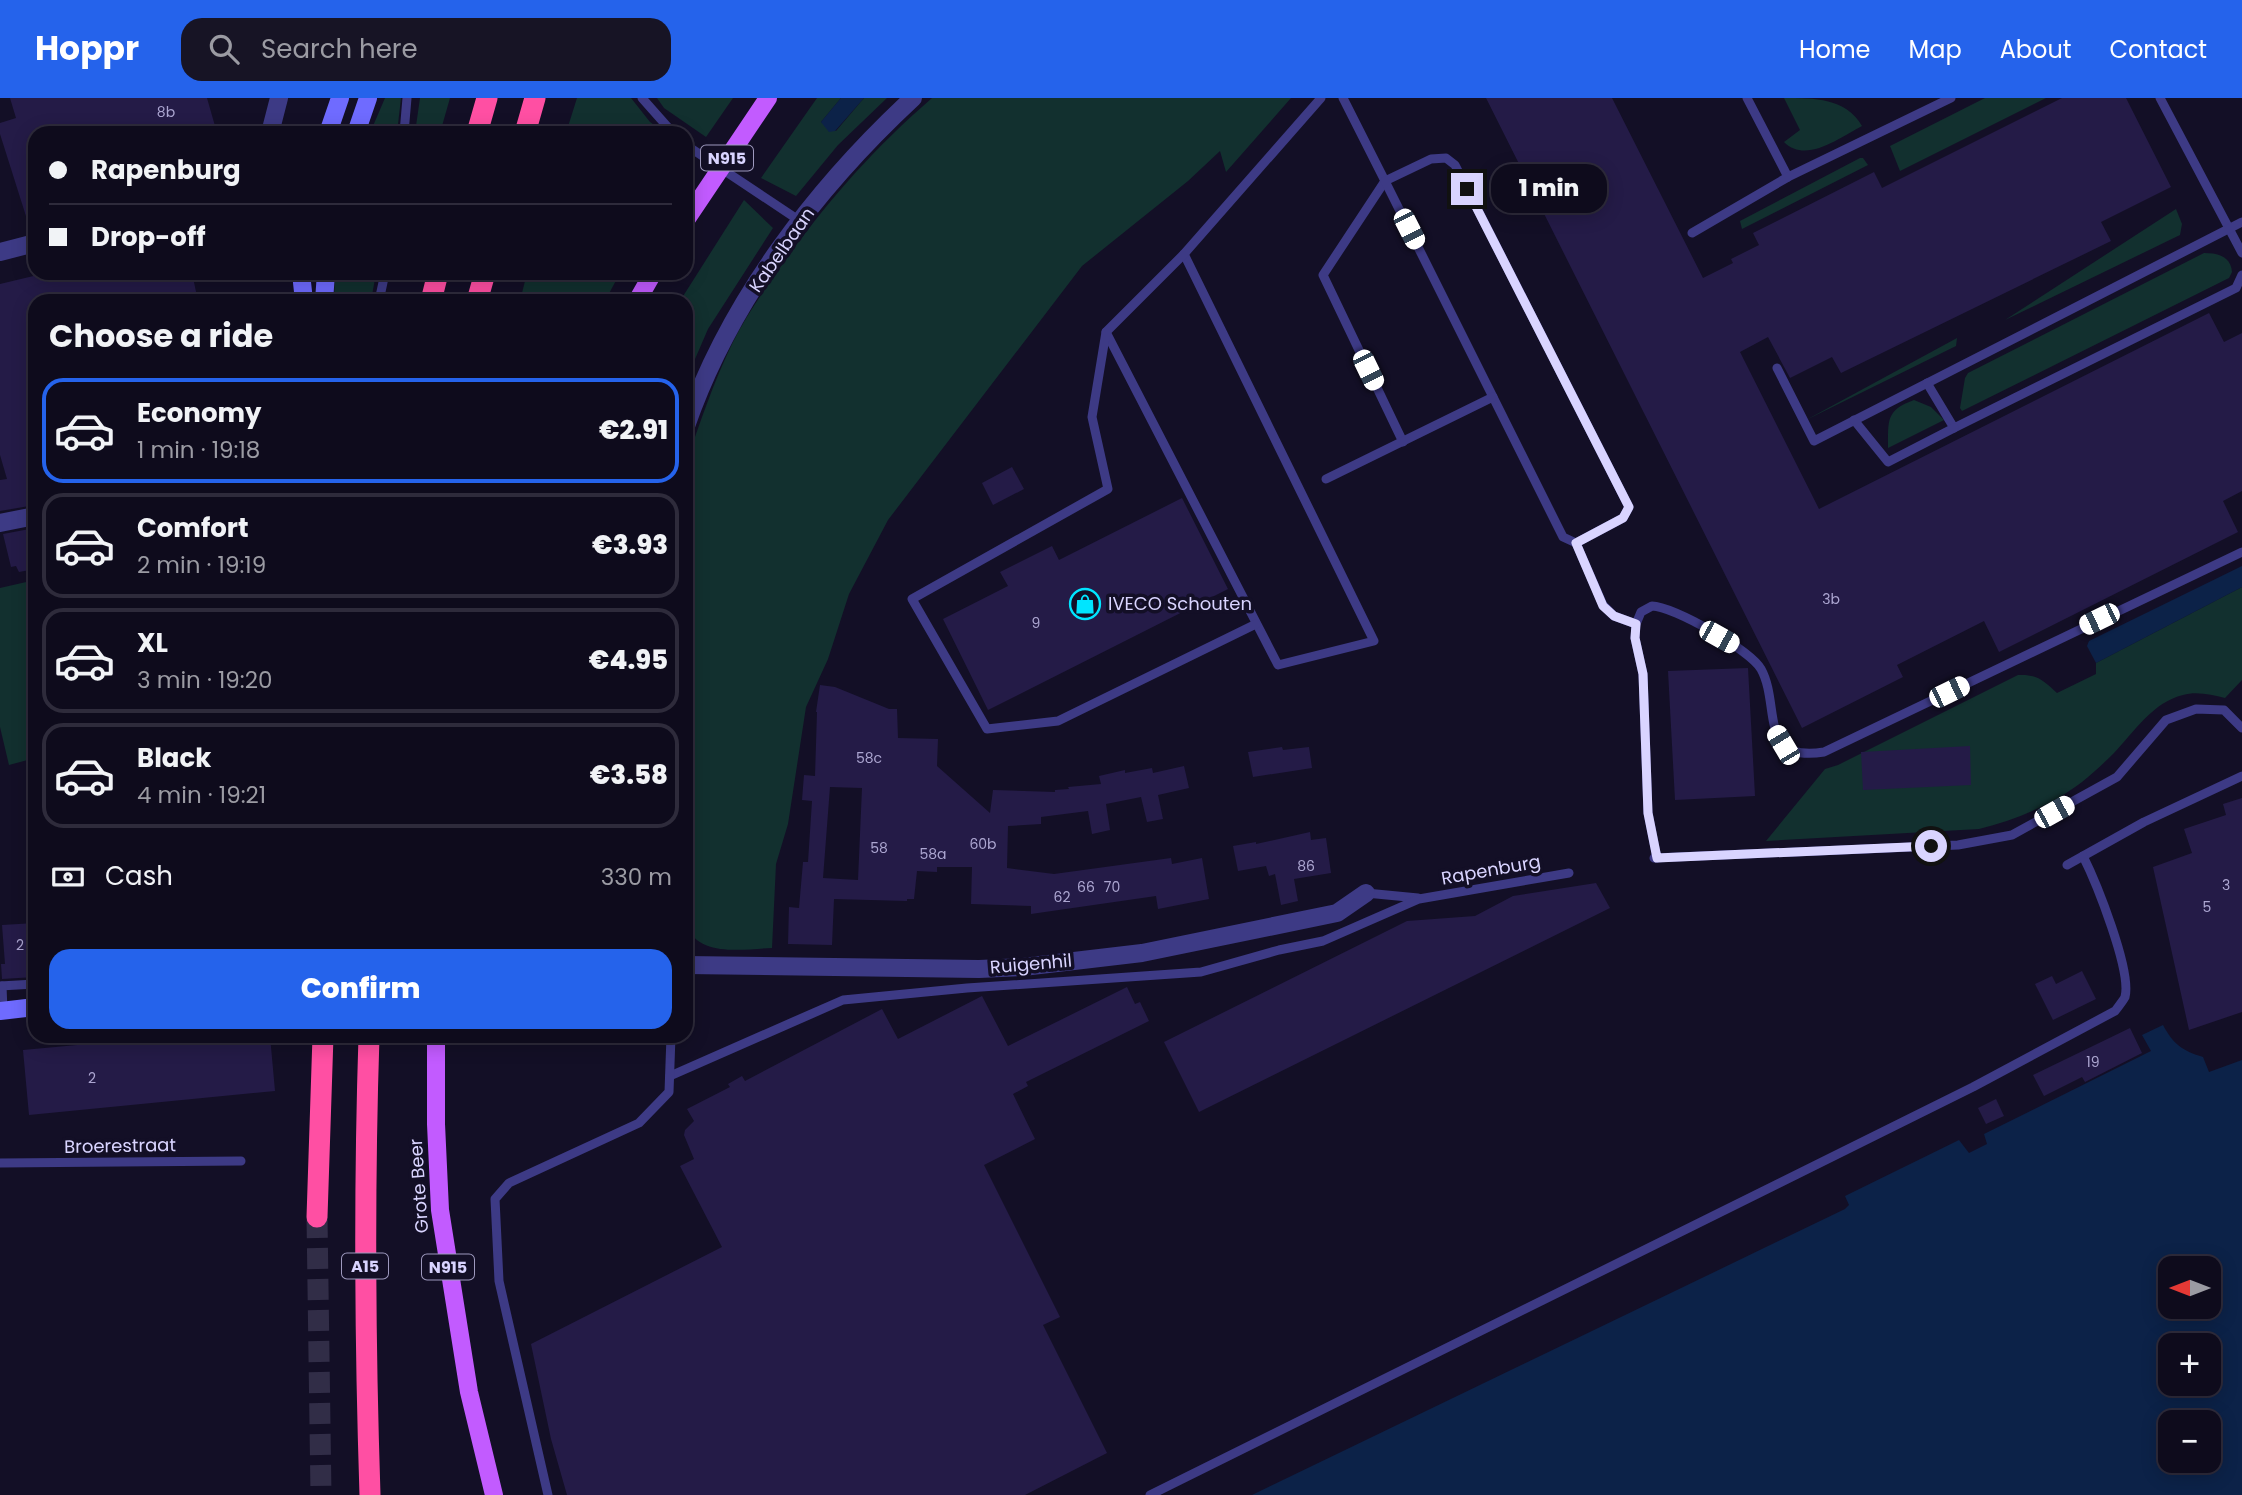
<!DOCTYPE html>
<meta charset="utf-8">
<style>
body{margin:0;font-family:Poppins,sans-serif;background:#171425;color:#f1f3f6;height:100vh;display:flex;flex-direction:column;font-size:26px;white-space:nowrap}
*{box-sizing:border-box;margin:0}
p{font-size:23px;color:#9b9ba3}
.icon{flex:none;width:38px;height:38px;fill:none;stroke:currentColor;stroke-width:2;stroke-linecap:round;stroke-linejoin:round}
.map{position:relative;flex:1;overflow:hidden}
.sheet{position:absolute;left:28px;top:196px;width:665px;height:749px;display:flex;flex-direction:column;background:#0e0b1c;border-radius:21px;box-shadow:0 4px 18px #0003,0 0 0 2px #2e2b3b}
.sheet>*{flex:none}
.guide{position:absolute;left:28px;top:28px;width:665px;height:154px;border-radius:21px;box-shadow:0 4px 18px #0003,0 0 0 2px #2e2b3b;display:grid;align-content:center;height:154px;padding:0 21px;background:#0e0b1c}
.needle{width:46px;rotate:270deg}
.tools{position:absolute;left:2158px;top:1158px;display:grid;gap:14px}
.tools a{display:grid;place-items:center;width:63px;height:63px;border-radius:14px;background:#0e0b1c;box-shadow:0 4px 18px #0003,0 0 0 2px #2e2b3b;font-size:35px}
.end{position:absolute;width:32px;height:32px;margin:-16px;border:9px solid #d9d4ff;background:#111;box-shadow:0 0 0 4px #111}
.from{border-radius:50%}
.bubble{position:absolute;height:49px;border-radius:21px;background:#0e0b1c;box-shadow:0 4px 18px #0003,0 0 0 2px #2e2b3b;font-size:23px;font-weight:800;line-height:49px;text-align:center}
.car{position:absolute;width:21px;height:42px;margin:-21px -10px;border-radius:9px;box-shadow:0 0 5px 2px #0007;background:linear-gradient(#fff 24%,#345 0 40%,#fff 0 76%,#345 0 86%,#fff 0)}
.guide b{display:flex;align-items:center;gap:24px;height:66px;font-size:26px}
.guide b+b{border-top:2px solid #2e2b3b}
.guide i{width:18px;height:18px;background:#f1f3f6}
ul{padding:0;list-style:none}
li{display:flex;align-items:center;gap:21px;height:105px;margin:0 14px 10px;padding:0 7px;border:4px solid #2e2b3b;border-radius:21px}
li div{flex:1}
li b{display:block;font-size:26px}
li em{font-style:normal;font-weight:800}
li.current{border-color:#2563eb}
li>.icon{width:63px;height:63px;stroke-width:1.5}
h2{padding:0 21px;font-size:32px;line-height:84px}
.pay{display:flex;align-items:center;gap:18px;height:77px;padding:0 21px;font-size:26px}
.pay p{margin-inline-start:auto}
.cta{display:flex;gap:14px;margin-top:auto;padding:14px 21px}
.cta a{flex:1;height:80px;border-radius:21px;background:#2563eb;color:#fff;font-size:28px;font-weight:800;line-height:80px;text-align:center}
header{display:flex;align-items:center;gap:42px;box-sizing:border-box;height:98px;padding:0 35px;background:#2563eb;color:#fff}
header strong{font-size:33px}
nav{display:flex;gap:38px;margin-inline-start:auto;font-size:24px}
.search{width:490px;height:63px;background:#171425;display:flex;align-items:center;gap:18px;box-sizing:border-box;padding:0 24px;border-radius:21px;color:#9b9ba3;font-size:26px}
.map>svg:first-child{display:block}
.green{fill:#12302f}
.water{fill:#0c2248;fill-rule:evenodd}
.building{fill:#241b47;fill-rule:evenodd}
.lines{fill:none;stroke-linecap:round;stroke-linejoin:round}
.highway-tunnel{stroke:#312d47;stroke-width:21;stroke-dasharray:21 10;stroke-linecap:butt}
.lane{stroke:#3d3a85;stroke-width:9}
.street{stroke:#3d3a85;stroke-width:18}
.secondary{stroke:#6f6bff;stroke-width:18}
.primary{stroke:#c25bff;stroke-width:18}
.highway{stroke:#ff4fa3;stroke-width:21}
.primary-bridge{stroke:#c25bff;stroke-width:18}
.route{stroke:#d9d4ff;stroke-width:9}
.labels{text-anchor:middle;stroke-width:7;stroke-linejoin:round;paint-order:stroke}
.number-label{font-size:14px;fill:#aca6d1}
.shield{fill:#130f26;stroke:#9e99be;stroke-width:2}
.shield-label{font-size:16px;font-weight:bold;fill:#d9d4ff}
.street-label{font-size:18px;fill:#d9d4ff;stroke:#130f26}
.poi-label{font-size:18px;fill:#d9d4ff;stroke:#130f26;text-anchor:start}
</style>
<header>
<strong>Hoppr</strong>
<div class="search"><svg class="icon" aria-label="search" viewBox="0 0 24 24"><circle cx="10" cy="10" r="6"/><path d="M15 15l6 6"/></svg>Search here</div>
<nav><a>Home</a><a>Map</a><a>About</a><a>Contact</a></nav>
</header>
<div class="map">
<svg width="2242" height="1397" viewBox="0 0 2242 1397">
<rect width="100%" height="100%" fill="#130f26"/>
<!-- green -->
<g class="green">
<polygon points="385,0 401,0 397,35 370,35"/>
<polygon points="420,0 450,0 440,35 415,35"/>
<polygon points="577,0 631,0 650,24 665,35 566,35"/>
<polygon points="657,0 733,0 706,39 664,10"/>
<polygon points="817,0 841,0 821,24 836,33 864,0 887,0 838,47 796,98 761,80"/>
<path d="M932,0H1291L1226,74L1220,53L1188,83L1082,168L888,422L849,496L828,561L806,609L788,726L776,766L772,850C744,851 699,860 686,827V365C700,325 713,285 732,246C744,221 761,197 777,174C823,108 871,53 932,0Z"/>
<path d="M1784,0C1814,0 1846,0 1862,28C1839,40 1806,66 1784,44L1800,32Z"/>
<polygon points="1985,0 2046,0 1900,73 1890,48"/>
<polygon points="1860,60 1863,60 1868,67 1742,131 1740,123"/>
<polygon points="744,102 773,130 708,231 686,282 686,203 680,203"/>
<polygon points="2176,111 2182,126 2180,137 2005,222"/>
<path d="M2204,155C2217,155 2231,158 2232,174L2229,180L1966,311L1962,313L1960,310L1965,280L1968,275Z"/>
<polygon points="335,175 376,175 371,203 334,203"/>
<polygon points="527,175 620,175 605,203 520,203"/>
<polygon points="1957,240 1956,248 1806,322"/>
<path d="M1914,302L1931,309L1944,322L1888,350C1888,322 1886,312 1914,302Z"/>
<polygon points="35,482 35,660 9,667 0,629 0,490"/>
<path d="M2242,489V582L2225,600C2212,597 2197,593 2183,597C2153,604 2134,634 2114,655C2104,665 2093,675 2082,684C2052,707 2015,722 1979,731L1766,743L1825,671L1838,667L2018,577C2037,576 2043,582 2057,595L2096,576V565Z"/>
</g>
<!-- water -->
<g class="water">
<polygon points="841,0 864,0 835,33 829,34 821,24"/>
<polygon points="2242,468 2242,489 2096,565 2087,548 2089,543"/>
<path d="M2163,927C2173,946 2183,953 2203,959L2209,974L2242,962V1397H1252L1845,1111L1849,1107L1845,1098L1959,1042L1969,1055L1987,1046L1984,1036L2151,953L2142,937ZM2170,1171H2208V1209H2170ZM2170,1248H2208V1286H2170ZM2170,1325H2208V1363H2170Z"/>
</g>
<!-- building -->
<g class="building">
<polygon points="10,0 207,0 217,35 35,35 35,134 31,134 0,36 0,25 16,20"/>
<polygon points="1486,0 1612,0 1703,180 1733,165 1731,161 1759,147 1753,135 1874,74 1882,90 2062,0 2126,0 2171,89 2101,124 2111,143 1841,275 1832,259 1790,280 1768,239 1740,254 1819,411 2209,215 2224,244 2242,235 2242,393 2223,403 2238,434 1999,554 1984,523 1897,567 1903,579 1802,630"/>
<polygon points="46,175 192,175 198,203 35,203 35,407 0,413 0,382 7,381 0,357 0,186"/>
<polygon points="1012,369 1024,391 993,407 982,385"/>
<polygon points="1182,400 1228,491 988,612 943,521 1008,488 1000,474 1052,448 1059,462"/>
<polygon points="35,430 35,471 19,474 16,468 11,469 3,436"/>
<polygon points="1748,570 1755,698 1675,702 1668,573"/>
<path d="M820,587L835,589L889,611H897L898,640L938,641L937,668L990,715L993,692L1055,694V692L1069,691L1068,689L1101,686L1099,678L1125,672V675L1152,670L1153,675L1184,668L1189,690L1158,697L1163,721L1147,724L1141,699L1106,706L1110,732L1092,736L1088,713L1041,719V726L1008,728L1007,770L1054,776L1171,760L1172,766L1202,760L1209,801L1158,811L1156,798L1031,816V808L971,806L972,769H937V774L917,773L914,801H907V803L834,801L832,847L788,846L789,809L799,810L803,764H808L812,703L802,702L804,677L815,678L817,614H816ZM830,689L862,690L858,782L823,780Z"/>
<polygon points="1970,648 1971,687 1863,692 1861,654"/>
<polygon points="1282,649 1283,652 1309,649 1312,670 1253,679 1248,654"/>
<polygon points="2242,700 2242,914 2189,932 2153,769 2192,755 2184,731 2226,717 2223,706"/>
<polygon points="1310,734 1311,742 1326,740 1331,775 1294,781 1298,803 1281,807 1275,776 1269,778 1266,768 1238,773 1233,748 1256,744 1256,746"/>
<polygon points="1596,785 1610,810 1199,1014 1164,944 1407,823 1475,818 1513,798"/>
<polygon points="35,825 35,879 2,881 1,866 5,866 2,827"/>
<polygon points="2082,873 2096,901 2053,922 2035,886 2052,878 2056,886"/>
<polygon points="1127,889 1135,906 1140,904 1149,923 1026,984 1028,988 1013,996 1035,1041 984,1067 1060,1219 1043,1227 1107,1355 1025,1397 567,1397 551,1341 531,1246 722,1149 680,1068 694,1061 684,1037 685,1032 694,1023 687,1011 730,989 728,986 742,978 745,983 882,911 898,941 982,898 1008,948"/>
<polygon points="2130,930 2142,955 2085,984 2082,979 2044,998 2033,977"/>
<polygon points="174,938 270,938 275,993 29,1017 23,952"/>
<polygon points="1996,1001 2004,1018 1986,1026 1978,1010"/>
</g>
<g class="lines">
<!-- highway-tunnel -->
<polyline class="highway-tunnel" points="317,1119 321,1397"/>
<!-- lane -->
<g class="lane">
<polyline points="642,0 673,35"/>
<polyline points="1343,0 1385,83 1323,177 1403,344"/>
<polyline points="1747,0 1788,79"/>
<polyline points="2160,0 2242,155"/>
<polyline points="404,35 407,0"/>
<polyline points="686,47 800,123"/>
<polygon points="1446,60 1455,67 1629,409 1623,420 1576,445 1563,439 1385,83 1431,61"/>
<polyline points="1692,135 1788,79 1951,0"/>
<polyline points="379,203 385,175"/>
<polyline points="1106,234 1278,567 1374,543 1184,156"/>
<polyline points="1777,270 1814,343 2242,124"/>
<polyline points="1927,285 1954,330 2236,190 2242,177"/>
<polyline points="1854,322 1888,364 1954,330"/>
<polyline points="1326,381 1493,299"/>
<polyline points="1576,445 1603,507 1614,518 1636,526"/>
<polyline points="1256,526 1058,623 987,631 912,501 1108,391 1092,319 1106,234 1184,156 1321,0"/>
<polyline points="1654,760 1958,747 2012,737 2117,679 2166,622 2196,611 2224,612 2242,630"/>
<path d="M1657,760L1648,715L1643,576L1635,540L1636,526L1641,514L1652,508C1673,508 1750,552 1761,571C1781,607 1757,665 1824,654L2242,454"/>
<polyline points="2067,767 2144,724 2242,678"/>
<polyline points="1366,795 1418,800"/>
<polyline points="0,888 35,886"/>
<polyline points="2,888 3,913"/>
<polyline points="670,978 843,902 967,890 1201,874 1279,852 1323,843 1419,801 1569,775"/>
<polyline points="0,1065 241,1063"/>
<polyline points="548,1397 499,1183 495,1101 509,1085 639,1025 669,994 671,938"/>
<path d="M1150,1397L1973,989L2115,913C2118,909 2123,903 2125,899C2132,873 2096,784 2083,758"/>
</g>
<!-- street -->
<g class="street">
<polyline points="270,35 279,0"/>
<polyline points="0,154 35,145"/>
<path d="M686,328C730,202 816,90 913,0"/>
<polyline points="0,425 35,418"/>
<polyline points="686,867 979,871 1023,869 1142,855 1337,815 1366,795"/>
</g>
<!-- secondary -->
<g class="secondary">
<polyline points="328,35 340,0"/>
<polyline points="356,35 368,0"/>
<polyline points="301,175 304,203"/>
<polyline points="324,203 326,175"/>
<polyline points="0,913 35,909"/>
</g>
<!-- primary -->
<g class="primary">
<polyline points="637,203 653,175"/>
<polyline points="436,938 436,1026 440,1112 469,1294 494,1397"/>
</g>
<!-- highway -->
<g class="highway">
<polyline points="477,35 487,0"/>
<polyline points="525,35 535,0"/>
<polyline points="431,203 438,175"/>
<polyline points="477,203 485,175"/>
<path d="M369,938C364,1091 365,1244 370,1397"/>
<polyline points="317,1119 323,938"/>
</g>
<!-- primary-bridge -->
<polyline class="primary-bridge" points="686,122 768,0"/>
</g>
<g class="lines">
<!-- route -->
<polyline class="route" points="1467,91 1629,409 1623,420 1576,445 1603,508 1614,518 1636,526 1635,540 1643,576 1648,715 1657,760 1931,748"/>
</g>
<!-- icons -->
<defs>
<g id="shop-ring" transform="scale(1.575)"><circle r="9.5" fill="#130f26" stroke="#00e5ff" stroke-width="1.5"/><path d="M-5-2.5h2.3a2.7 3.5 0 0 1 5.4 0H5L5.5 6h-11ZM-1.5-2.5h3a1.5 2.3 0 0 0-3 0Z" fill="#00e5ff"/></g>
</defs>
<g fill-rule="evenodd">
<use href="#shop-ring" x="1085" y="506"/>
</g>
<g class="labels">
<!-- number labels -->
<g class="number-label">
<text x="166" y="19">8b</text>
<text x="1831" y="506">3b</text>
<text x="1036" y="530">9</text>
<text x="869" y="665">58c</text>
<text x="983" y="751">60b</text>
<text x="879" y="755">58</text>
<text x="933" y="761">58a</text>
<text x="1306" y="773">86</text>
<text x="2226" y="792">3</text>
<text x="1086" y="794">66</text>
<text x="1112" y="794">70</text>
<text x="1062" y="804">62</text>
<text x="2207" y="814">5</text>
<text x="20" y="852">2</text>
<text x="2093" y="969">19</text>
<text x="92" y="985">2</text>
</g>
<!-- shield labels -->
<g class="shield">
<rect x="701" y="47.5" width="52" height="25" rx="5"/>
<rect x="342" y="1155.5" width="46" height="25" rx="5"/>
<rect x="422" y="1156.5" width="52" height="25" rx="5"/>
</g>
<g class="shield-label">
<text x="727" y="66">N915</text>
<text x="365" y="1174">A15</text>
<text x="448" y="1175">N915</text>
</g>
<!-- street labels -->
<g class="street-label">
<text transform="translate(782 152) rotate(-55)" y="6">Kabelbaan</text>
<text transform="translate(1491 772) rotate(-10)" y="6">Rapenburg</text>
<text transform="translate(1031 866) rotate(-5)" y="6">Ruigenhil</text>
<text transform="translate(120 1048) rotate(-1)" y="6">Broerestraat</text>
<text transform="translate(419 1088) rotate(-94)" y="6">Grote Beer</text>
</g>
<!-- poi labels -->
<g class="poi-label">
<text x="1108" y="512">IVECO Schouten</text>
</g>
</g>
</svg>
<div class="tools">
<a><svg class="needle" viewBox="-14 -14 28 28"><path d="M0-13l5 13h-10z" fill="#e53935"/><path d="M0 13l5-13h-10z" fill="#9b9ba3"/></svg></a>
<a>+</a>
<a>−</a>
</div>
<i class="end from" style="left:1931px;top:748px"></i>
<i class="end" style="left:1467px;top:91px"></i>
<div class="bubble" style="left:1491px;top:66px;width:116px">1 min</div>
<i class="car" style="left:1409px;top:131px;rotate:153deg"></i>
<i class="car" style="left:1368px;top:272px;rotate:154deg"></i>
<i class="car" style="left:2099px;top:521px;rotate:244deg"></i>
<i class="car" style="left:1719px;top:539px;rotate:119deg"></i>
<i class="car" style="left:1949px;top:594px;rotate:64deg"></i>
<i class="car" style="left:1783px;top:647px;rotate:329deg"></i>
<i class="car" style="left:2054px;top:714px;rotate:61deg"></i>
<div class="guide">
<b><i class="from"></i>Rapenburg</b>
<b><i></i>Drop-off</b>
</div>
<section class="sheet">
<h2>Choose a ride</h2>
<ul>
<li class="current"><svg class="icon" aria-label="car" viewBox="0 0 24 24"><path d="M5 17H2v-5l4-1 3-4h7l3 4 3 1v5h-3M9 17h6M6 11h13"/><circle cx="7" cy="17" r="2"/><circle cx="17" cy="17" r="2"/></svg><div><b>Economy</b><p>1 min · 19:18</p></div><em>€2.91</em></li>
<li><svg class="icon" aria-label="car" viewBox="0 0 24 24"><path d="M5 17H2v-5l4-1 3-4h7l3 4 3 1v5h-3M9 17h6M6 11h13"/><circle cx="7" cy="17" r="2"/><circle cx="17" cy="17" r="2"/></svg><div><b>Comfort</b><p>2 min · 19:19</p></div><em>€3.93</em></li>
<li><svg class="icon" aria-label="car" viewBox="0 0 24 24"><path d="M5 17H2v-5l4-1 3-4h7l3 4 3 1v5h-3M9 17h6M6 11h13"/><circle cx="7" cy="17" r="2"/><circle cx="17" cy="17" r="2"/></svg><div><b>XL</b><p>3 min · 19:20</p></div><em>€4.95</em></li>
<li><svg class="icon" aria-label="car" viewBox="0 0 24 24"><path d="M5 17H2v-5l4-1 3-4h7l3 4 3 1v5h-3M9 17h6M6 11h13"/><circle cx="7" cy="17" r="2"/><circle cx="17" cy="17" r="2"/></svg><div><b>Black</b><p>4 min · 19:21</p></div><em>€3.58</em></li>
</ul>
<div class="pay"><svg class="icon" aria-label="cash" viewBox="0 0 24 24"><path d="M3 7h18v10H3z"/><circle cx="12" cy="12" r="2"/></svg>Cash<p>330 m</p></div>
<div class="cta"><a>Confirm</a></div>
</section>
</div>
